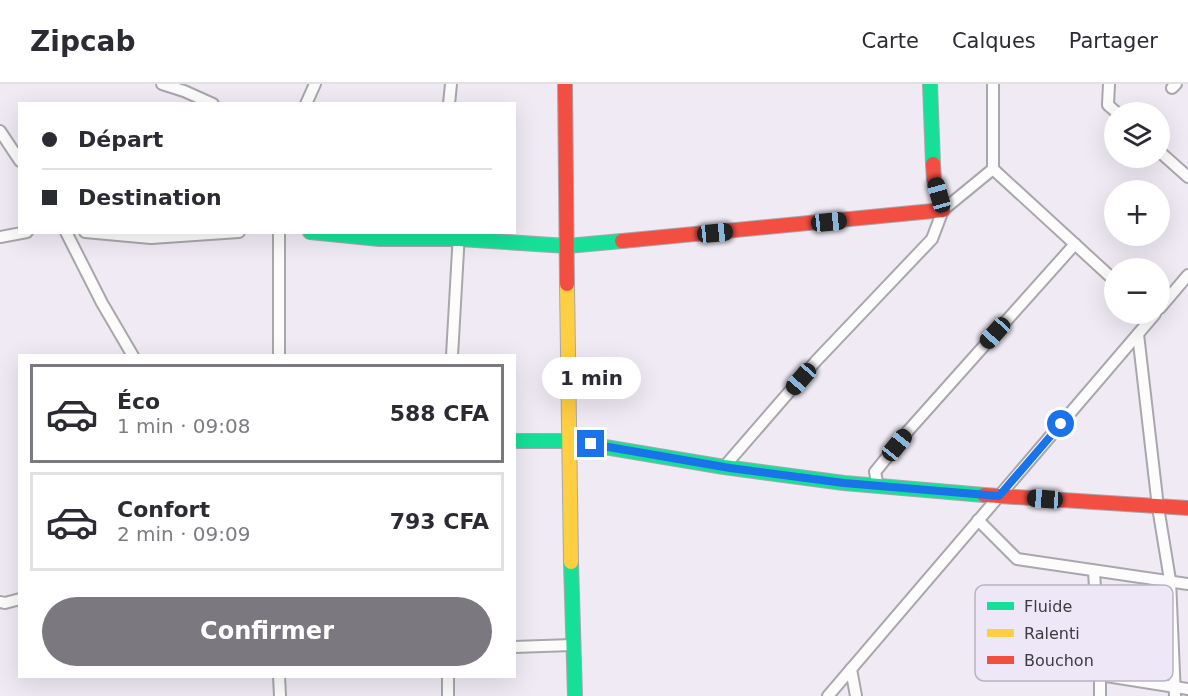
<!DOCTYPE html>
<html lang="fr">
<meta charset="utf-8">
<style>
body{margin:0;font-family:"DejaVu Sans",sans-serif;background:#f7f7f7;color:#2b2b33;height:100vh;display:flex;flex-direction:column;font-size:22px;white-space:nowrap}
*{box-sizing:border-box;margin:0}
p{font-size:20px;color:#7c7c81}
.icon{flex:none;width:33px;height:33px;fill:none;stroke:currentColor;stroke-width:2;stroke-linecap:round;stroke-linejoin:round}
.map{position:relative;flex:1;overflow:hidden}
.panel{position:absolute;left:18px;top:270px;width:498px;height:324px;display:flex;flex-direction:column;background:#fff;border-radius:0px;box-shadow:0 6px 24px #0002}
.panel>*{flex:none}
.hud{position:absolute;left:18px;top:18px;width:498px;height:132px;border-radius:0px;box-shadow:0 6px 24px #0002;display:grid;align-content:center;height:132px;padding:0 24px;background:#fff}
.buttons{position:absolute;left:1104px;top:18px;display:grid;gap:12px}
.buttons a{display:grid;place-items:center;width:66px;height:66px;border-radius:50%;background:#fff;box-shadow:0 6px 24px #0002;font-size:30px}
.end{position:absolute;width:27px;height:27px;margin:-14px;border:8px solid #1a73e8;background:#fff;box-shadow:0 0 0 3px #fff}
.from{border-radius:50%}
.bubble{position:absolute;height:42px;border-radius:21px;background:#fff;box-shadow:0 6px 24px #0002;font-size:20px;font-weight:700;line-height:42px;text-align:center}
.car{position:absolute;width:18px;height:36px;margin:-18px -9px;border-radius:8px;box-shadow:0 0 4px 2px #0007;background:linear-gradient(#222 24%,#8ab4d8 0 40%,#222 0 76%,#8ab4d8 0 86%,#222 0)}
.hud b{display:flex;align-items:center;gap:21px;height:57px;font-size:22px}
.hud b+b{border-top:2px solid #e1e1e2}
.hud i{width:15px;height:15px;background:#2b2b33}
ul{padding:10px 0 0;list-style:none}
li{display:flex;align-items:center;gap:18px;height:99px;margin:0 12px 9px;padding:0 12px;border:3px solid #e1e1e2;border-radius:0px}
li div{flex:1}
li b{display:block;font-size:22px}
li em{font-style:normal;font-weight:700}
li.current{border-color:#7b7880}
li>.icon{width:54px;height:54px;stroke-width:1.5}
.primary-button{display:flex;gap:12px;margin-top:auto;padding:12px 24px}
.primary-button a{flex:1;height:69px;border-radius:36px;background:#7b7880;color:#fff;font-size:24px;font-weight:700;line-height:69px;text-align:center}
header{display:flex;align-items:center;gap:36px;box-sizing:border-box;height:84px;padding:0 30px;background:#fff;border-bottom:2px solid #e1e1e2}
header strong{font-size:28px}
nav{display:flex;gap:33px;margin-inline-start:auto;font-size:21px}
.map>svg:first-child{display:block}
.lines{fill:none;stroke-linecap:round;stroke-linejoin:round}
.street-casing{stroke:#a9a6ac;stroke-width:14}
.fast-casing{stroke:#a9a6ac;stroke-width:16}
.slow-casing{stroke:#a9a6ac;stroke-width:16}
.jam-casing{stroke:#a9a6ac;stroke-width:16}
.street{stroke:#fdfcfd;stroke-width:10}
.fast{stroke:#16e098;stroke-width:14}
.slow{stroke:#ffcf43;stroke-width:14}
.jam{stroke:#f24e42;stroke-width:14}
.route{stroke:#1a73e8;stroke-width:8}
.key{fill:#eee7f7;stroke:#b9b3c0;stroke-width:1.5}
.key-label{font-size:16px;fill:#3d3a41}
</style>
<header>
<strong>Zipcab</strong>
<nav><a>Carte</a><a>Calques</a><a>Partager</a></nav>
</header>
<div class="map">
<svg width="1188" height="612" viewBox="0 0 1188 612">
<rect width="100%" height="100%" fill="#efeaf4"/>
<g class="lines">
<!-- street casing -->
<g class="street-casing">
<g id="street">
<polyline points="162,0 184,7 213,20"/>
<polyline points="993,0 993,85 1114,196"/>
<polyline points="1109,0 1108,21 1116,28"/>
<polyline points="1172,4 1176,0"/>
<polyline points="306,20 315,0"/>
<polyline points="449,20 451,0"/>
<polyline points="0,47 20,77"/>
<polyline points="1160,68 1188,93"/>
<polyline points="66,148 102,219 133,272"/>
<polyline points="85,148 151,154 239,148"/>
<polyline points="279,148 279,272"/>
<polyline points="0,153 27,148"/>
<polyline points="1160,224 1188,191"/>
<polyline points="1138,250 1158,423 1170,496 1175,612"/>
<polyline points="452,272 459,149"/>
<polyline points="724,383 816,277 932,155 943,126 993,85"/>
<polyline points="878,402 875,388 908,347 1075,160"/>
<polyline points="978,436 1017,475 1188,500"/>
<polyline points="1094,487 1100,591 1100,612"/>
<polyline points="0,518 5,519 20,515"/>
<polyline points="514,563 572,561"/>
<polyline points="851,585 856,612"/>
<polyline points="1100,591 1188,605"/>
<polyline points="279,592 280,612"/>
<polyline points="448,592 448,612"/>
<polyline points="828,612 1155,230"/>
</g>
</g>
<!-- fast casing -->
<g class="fast-casing">
<g id="fast">
<polyline points="930,0 933,80"/>
<polyline points="310,148 380,155 460,155 567,162 622,157"/>
<polyline points="514,357 569,357 724,383 844,399 984,411"/>
<polyline points="571,478 575,612"/>
</g>
</g>
<!-- slow casing -->
<g class="slow-casing">
<polyline id="slow" points="567,200 571,478"/>
</g>
<!-- jam casing -->
<g class="jam-casing">
<g id="jam">
<polyline points="565,0 567,200"/>
<polyline points="622,157 943,126 934,96 933,80"/>
<polyline points="984,411 1188,424"/>
</g>
</g>
<!-- street -->
<use href="#street" class="street"/>
<!-- fast -->
<use href="#fast" class="fast"/>
<!-- slow -->
<use href="#slow" class="slow"/>
<!-- jam -->
<use href="#jam" class="jam"/>
</g>
<g class="lines">
<!-- route -->
<polyline class="route" points="591,360 730,384 844,399 999,412 1061,340"/>
</g>
<!-- legend -->
<rect x="975" y="501" width="198" height="96" rx="9" class="key"/>
<rect x="987" y="518" width="27" height="8" fill="#16e098"/>
<rect x="987" y="545" width="27" height="8" fill="#ffcf43"/>
<rect x="987" y="572" width="27" height="8" fill="#f24e42"/>
<g class="key-label">
<text x="1024" y="528">Fluide</text>
<text x="1024" y="555">Ralenti</text>
<text x="1024" y="582">Bouchon</text>
</g>
</svg>
<div class="buttons">
<a><svg class="icon" aria-label="layers" viewBox="0 0 24 24"><path d="M12 4l9 5-9 5-9-5zM3 14l9 5 9-5"/></svg></a>
<a>+</a>
<a>−</a>
</div>
<i class="end from" style="left:1061px;top:340px"></i>
<i class="end" style="left:591px;top:360px"></i>
<div class="bubble" style="left:542px;top:273px;width:99px">1 min</div>
<i class="car" style="left:939px;top:111px;rotate:344deg"></i>
<i class="car" style="left:829px;top:138px;rotate:84deg"></i>
<i class="car" style="left:715px;top:149px;rotate:84deg"></i>
<i class="car" style="left:995px;top:249px;rotate:222deg"></i>
<i class="car" style="left:801px;top:295px;rotate:221deg"></i>
<i class="car" style="left:897px;top:361px;rotate:39deg"></i>
<i class="car" style="left:1045px;top:415px;rotate:274deg"></i>
<div class="hud">
<b><i class="from"></i>Départ</b>
<b><i></i>Destination</b>
</div>
<section class="panel">
<ul>
<li class="current"><svg class="icon" aria-label="car" viewBox="0 0 24 24"><path d="M5 17H2v-5l4-1 3-4h7l3 4 3 1v5h-3M9 17h6M6 11h13"/><circle cx="7" cy="17" r="2"/><circle cx="17" cy="17" r="2"/></svg><div><b>Éco</b><p>1 min · 09:08</p></div><em>588 CFA</em></li>
<li><svg class="icon" aria-label="car" viewBox="0 0 24 24"><path d="M5 17H2v-5l4-1 3-4h7l3 4 3 1v5h-3M9 17h6M6 11h13"/><circle cx="7" cy="17" r="2"/><circle cx="17" cy="17" r="2"/></svg><div><b>Confort</b><p>2 min · 09:09</p></div><em>793 CFA</em></li>
</ul>
<div class="primary-button"><a>Confirmer</a></div>
</section>
</div>
